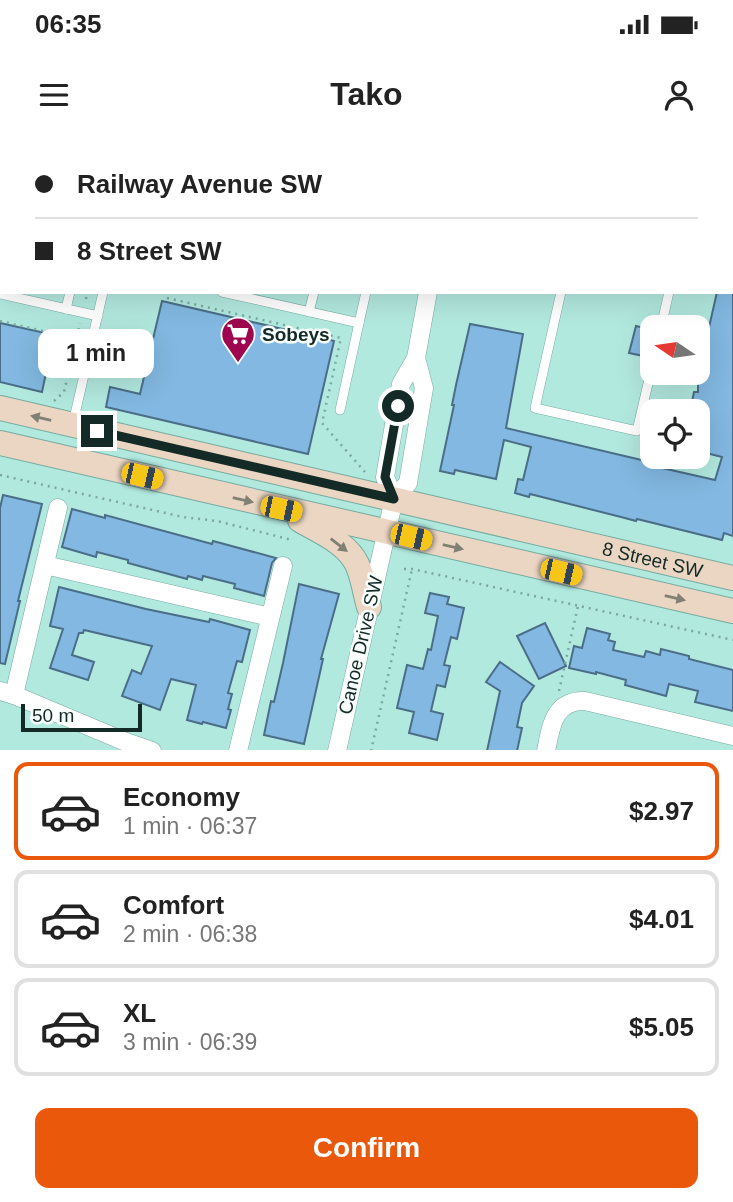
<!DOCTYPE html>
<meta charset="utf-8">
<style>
body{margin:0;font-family:Arial,sans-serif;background:#f6f6f6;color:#222;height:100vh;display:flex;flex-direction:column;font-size:26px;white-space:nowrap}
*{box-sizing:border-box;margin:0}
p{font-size:23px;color:#767676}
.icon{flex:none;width:38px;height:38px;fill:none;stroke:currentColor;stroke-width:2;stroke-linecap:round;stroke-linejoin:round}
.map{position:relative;height:610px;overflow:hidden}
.details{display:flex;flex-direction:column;background:#fff;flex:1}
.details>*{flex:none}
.top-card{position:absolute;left:0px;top:0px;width:733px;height:154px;box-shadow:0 7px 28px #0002;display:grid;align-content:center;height:154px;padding:0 35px;background:#fff}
.needle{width:46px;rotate:283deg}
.fabs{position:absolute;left:640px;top:175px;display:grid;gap:14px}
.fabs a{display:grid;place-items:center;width:70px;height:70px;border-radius:14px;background:#fff;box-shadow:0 7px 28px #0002;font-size:35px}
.scale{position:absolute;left:21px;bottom:18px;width:121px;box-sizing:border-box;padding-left:7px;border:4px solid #142a26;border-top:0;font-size:19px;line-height:24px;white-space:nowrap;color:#142a26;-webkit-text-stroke:5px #f9fffd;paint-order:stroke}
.end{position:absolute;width:32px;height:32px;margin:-16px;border:9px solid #142a26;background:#fff;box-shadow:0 0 0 4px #fff}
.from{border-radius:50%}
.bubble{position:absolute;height:49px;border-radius:14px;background:#fff;box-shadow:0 7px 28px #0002;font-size:23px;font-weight:600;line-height:49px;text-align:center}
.car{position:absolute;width:21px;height:42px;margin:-21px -10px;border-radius:9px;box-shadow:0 0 5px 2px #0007;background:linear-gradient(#f5c518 24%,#345 0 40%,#f5c518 0 76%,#345 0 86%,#f5c518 0)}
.top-card b{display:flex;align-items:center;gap:24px;height:66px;font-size:26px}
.top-card b+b{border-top:2px solid #e0e0e0}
.top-card i{width:18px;height:18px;background:#222}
ul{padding:12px 0 0;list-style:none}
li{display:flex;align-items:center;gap:21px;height:98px;margin:0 14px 10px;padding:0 21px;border:4px solid #e0e0e0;border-radius:14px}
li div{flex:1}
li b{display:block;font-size:26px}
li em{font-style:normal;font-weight:600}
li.selected{border-color:#ea580c}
li>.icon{width:63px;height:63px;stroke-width:1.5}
.action{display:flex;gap:14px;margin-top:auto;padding:14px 35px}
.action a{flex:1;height:80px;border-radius:14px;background:#ea580c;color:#fff;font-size:28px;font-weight:600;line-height:80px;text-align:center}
.status{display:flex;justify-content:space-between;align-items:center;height:49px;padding:0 35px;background:#fff;direction:ltr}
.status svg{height:19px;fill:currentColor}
header{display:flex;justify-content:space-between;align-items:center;height:91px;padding:0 35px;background:#fff;font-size:32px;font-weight:600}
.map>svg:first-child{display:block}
.building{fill:#82b8e1;stroke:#4b6e88;stroke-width:2}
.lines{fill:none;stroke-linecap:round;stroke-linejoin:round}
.service-casing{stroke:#75aaa0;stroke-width:10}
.minor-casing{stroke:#75aaa0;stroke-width:19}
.secondary-casing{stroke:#75aaa0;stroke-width:26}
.path{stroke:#7ba79f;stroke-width:2.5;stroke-dasharray:2 5;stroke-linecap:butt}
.service{stroke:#fff;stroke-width:9}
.minor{stroke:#fff;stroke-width:18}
.secondary{stroke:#ebd6c3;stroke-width:24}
.oneway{fill:#808074}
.route{stroke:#142a26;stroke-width:9}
.labels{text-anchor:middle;stroke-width:5;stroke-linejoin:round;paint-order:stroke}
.poi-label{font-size:19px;font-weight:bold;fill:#142a26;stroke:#f9fffd;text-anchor:start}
.street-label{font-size:19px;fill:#142a26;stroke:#f9fffd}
</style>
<div class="status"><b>06:35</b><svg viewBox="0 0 49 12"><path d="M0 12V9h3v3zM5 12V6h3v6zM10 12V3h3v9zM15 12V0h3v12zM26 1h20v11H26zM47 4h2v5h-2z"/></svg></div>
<header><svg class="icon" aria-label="menu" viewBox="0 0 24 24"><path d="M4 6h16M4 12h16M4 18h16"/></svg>Tako<svg class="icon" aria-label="person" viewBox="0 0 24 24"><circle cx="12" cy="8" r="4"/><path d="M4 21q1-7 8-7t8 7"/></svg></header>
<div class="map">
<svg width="733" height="611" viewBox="0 0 733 611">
<rect width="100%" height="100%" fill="#b2e9df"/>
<!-- building -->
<g class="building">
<polygon points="717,152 733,152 733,396 724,393 722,400 637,379 636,381 621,377 530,354 529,357 515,353 518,339 523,340 531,307 504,300 496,339 455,330 454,334 440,331 454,265 452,265 456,245 470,184 523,194 506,288 650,322 649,325 715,340 722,317 698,311 698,271 690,271 694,252 698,252 698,225 703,205 705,205"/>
<polygon points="162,161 334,201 308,314 106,267 110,247 140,254"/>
<polygon points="0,183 54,195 42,252 0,242"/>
<polygon points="636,186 653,190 653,201 648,217 629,213"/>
<polygon points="3,355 42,364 18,461 20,461 5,524 0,523 0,368"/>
<polygon points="72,369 105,378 105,375 212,404 213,401 276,418 272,423 264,456 234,448 235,444 203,436 202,440 188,436 187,439 128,423 128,420 97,412 96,417 62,407"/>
<polygon points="299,444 339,454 321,519 323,519 304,604 264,595 271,561 274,562 283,523"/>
<polygon points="59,447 146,469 209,482 210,479 250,490 242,522 237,521 228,553 232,554 228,569 231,570 226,588 203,582 202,584 187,580 196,545 171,539 160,570 122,556 132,530 141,534 152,506 84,490 83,493 79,493 72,515 94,522 88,540 50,528 63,489 50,486"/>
<polygon points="430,453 449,457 447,464 464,468 457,499 451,497 444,525 450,526 445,547 437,545 431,571 443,574 437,600 409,593 414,572 397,568 407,525 423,529 428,509 431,510 438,476 425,473"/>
<polygon points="545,483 566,526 539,539 517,496"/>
<polygon points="587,488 610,494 608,500 615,502 613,510 644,517 646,511 660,515 661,509 689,516 689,519 733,530 733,571 695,562 698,551 669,544 666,556 625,545 626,540 596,532 596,534 569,528 574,506 582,508"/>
<polygon points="500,522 534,546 522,563 517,587 522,588 517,611 487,611 500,551 486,542"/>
</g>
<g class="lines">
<!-- service casing -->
<g class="service-casing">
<g id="service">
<polyline points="296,0 301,2"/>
<polyline points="137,2 137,0"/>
<polyline points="185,2 185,0"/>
<polyline points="579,2 579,0"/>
<polyline points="0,65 2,66"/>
<polyline points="222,152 359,183 366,152"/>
<polyline points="561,152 535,268 637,291 653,222"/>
<polyline points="0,154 98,176"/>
<polyline points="66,169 70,152"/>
<polyline points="309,172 314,152"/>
<polyline points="661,187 669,152"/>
<polyline points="340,270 359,183"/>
<polyline points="73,283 103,152"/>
</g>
</g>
<!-- minor casing -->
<g class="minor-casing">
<g id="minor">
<polyline points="624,0 631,2"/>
<polyline points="455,2 455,0"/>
<polyline points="732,25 733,25"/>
<polyline points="394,359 385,337 401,244 416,218 428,152"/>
<polyline points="45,425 270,477"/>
<polyline points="0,551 14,555 126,602 152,611"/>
<polyline points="14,555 58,368"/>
<polyline points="238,611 283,426"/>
<polyline points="337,611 394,359 408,343 424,248 416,218"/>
<path d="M546,611C551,586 554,560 585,561L733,596"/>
</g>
</g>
<!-- secondary casing -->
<g class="secondary-casing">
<g id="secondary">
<path id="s1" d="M0,268L733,438"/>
<polyline points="0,303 733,471"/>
<path d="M300,380C320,392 346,402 357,424C363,437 365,453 369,467"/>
</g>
</g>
<!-- path -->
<g class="path">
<polyline points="0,1 2,2"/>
<polyline points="167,158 341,198 322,283 365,332"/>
<polyline points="86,159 87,152"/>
<polyline points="0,181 78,199"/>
<polyline points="54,261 64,252 80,183"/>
<polyline points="0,335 183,377 217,381 292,400"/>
<polyline points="404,429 412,429 733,500"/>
<polyline points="559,551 578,466"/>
<polyline points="371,611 412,429"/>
</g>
<!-- service -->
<use href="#service" class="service"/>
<!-- minor -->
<use href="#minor" class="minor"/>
<!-- secondary -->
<use href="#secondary" class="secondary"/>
</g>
<!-- one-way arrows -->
<defs><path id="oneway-solid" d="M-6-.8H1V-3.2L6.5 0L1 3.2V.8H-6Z" transform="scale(1.75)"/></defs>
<g class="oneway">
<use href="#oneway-solid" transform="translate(41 278) rotate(-167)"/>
<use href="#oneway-solid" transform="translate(243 360) rotate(13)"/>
<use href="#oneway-solid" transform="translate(339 405) rotate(38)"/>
<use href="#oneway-solid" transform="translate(453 407) rotate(13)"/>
<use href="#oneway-solid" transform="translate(675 458) rotate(13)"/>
</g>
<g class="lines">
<!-- route -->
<polyline class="route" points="97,291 394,359 385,337 398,266"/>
</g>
<!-- icons -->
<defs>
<g id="supermarket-pin" transform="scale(1.75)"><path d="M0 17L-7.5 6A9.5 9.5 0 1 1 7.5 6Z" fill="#9e064f" stroke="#f9fffd"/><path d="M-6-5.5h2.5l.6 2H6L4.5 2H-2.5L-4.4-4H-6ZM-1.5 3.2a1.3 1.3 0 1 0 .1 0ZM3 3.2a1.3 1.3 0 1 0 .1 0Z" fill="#fff"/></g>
</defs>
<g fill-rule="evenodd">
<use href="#supermarket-pin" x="238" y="194"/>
</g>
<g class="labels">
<!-- poi labels -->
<g class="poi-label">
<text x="262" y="201">Sobeys</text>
</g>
<!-- street labels -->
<g class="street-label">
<text dy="7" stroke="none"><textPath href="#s1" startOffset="670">8 Street SW</textPath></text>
<text transform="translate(360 505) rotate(-77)" y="7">Canoe Drive SW</text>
</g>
</g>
</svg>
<div class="fabs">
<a><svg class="needle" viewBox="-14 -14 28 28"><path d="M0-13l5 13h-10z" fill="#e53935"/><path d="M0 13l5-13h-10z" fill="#767676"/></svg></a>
<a><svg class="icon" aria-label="locate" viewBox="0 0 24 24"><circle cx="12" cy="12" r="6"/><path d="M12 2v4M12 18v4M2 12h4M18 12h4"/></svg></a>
</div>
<div class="scale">50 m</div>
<i class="end from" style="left:398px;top:266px"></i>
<i class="end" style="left:97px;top:291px"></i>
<div class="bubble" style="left:38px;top:189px;width:116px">1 min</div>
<i class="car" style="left:142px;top:336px;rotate:103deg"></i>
<i class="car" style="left:281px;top:369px;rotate:102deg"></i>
<i class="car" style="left:411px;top:397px;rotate:103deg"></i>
<i class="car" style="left:561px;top:432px;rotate:103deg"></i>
<div class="top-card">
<b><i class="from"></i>Railway Avenue SW</b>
<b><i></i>8 Street SW</b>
</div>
</div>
<section class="details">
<ul>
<li class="selected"><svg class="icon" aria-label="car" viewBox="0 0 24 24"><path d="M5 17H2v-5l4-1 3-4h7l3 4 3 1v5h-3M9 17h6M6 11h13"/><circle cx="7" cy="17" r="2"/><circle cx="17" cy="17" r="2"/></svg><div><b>Economy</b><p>1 min · 06:37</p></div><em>$2.97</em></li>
<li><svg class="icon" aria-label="car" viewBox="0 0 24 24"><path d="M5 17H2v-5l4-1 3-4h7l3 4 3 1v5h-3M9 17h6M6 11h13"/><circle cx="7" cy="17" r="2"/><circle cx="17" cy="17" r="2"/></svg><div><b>Comfort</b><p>2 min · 06:38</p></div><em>$4.01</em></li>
<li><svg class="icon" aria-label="car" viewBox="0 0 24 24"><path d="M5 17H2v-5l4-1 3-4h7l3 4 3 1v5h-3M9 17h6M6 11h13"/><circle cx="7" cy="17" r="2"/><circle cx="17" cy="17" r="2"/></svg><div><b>XL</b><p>3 min · 06:39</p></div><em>$5.05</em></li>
</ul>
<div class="action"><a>Confirm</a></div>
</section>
